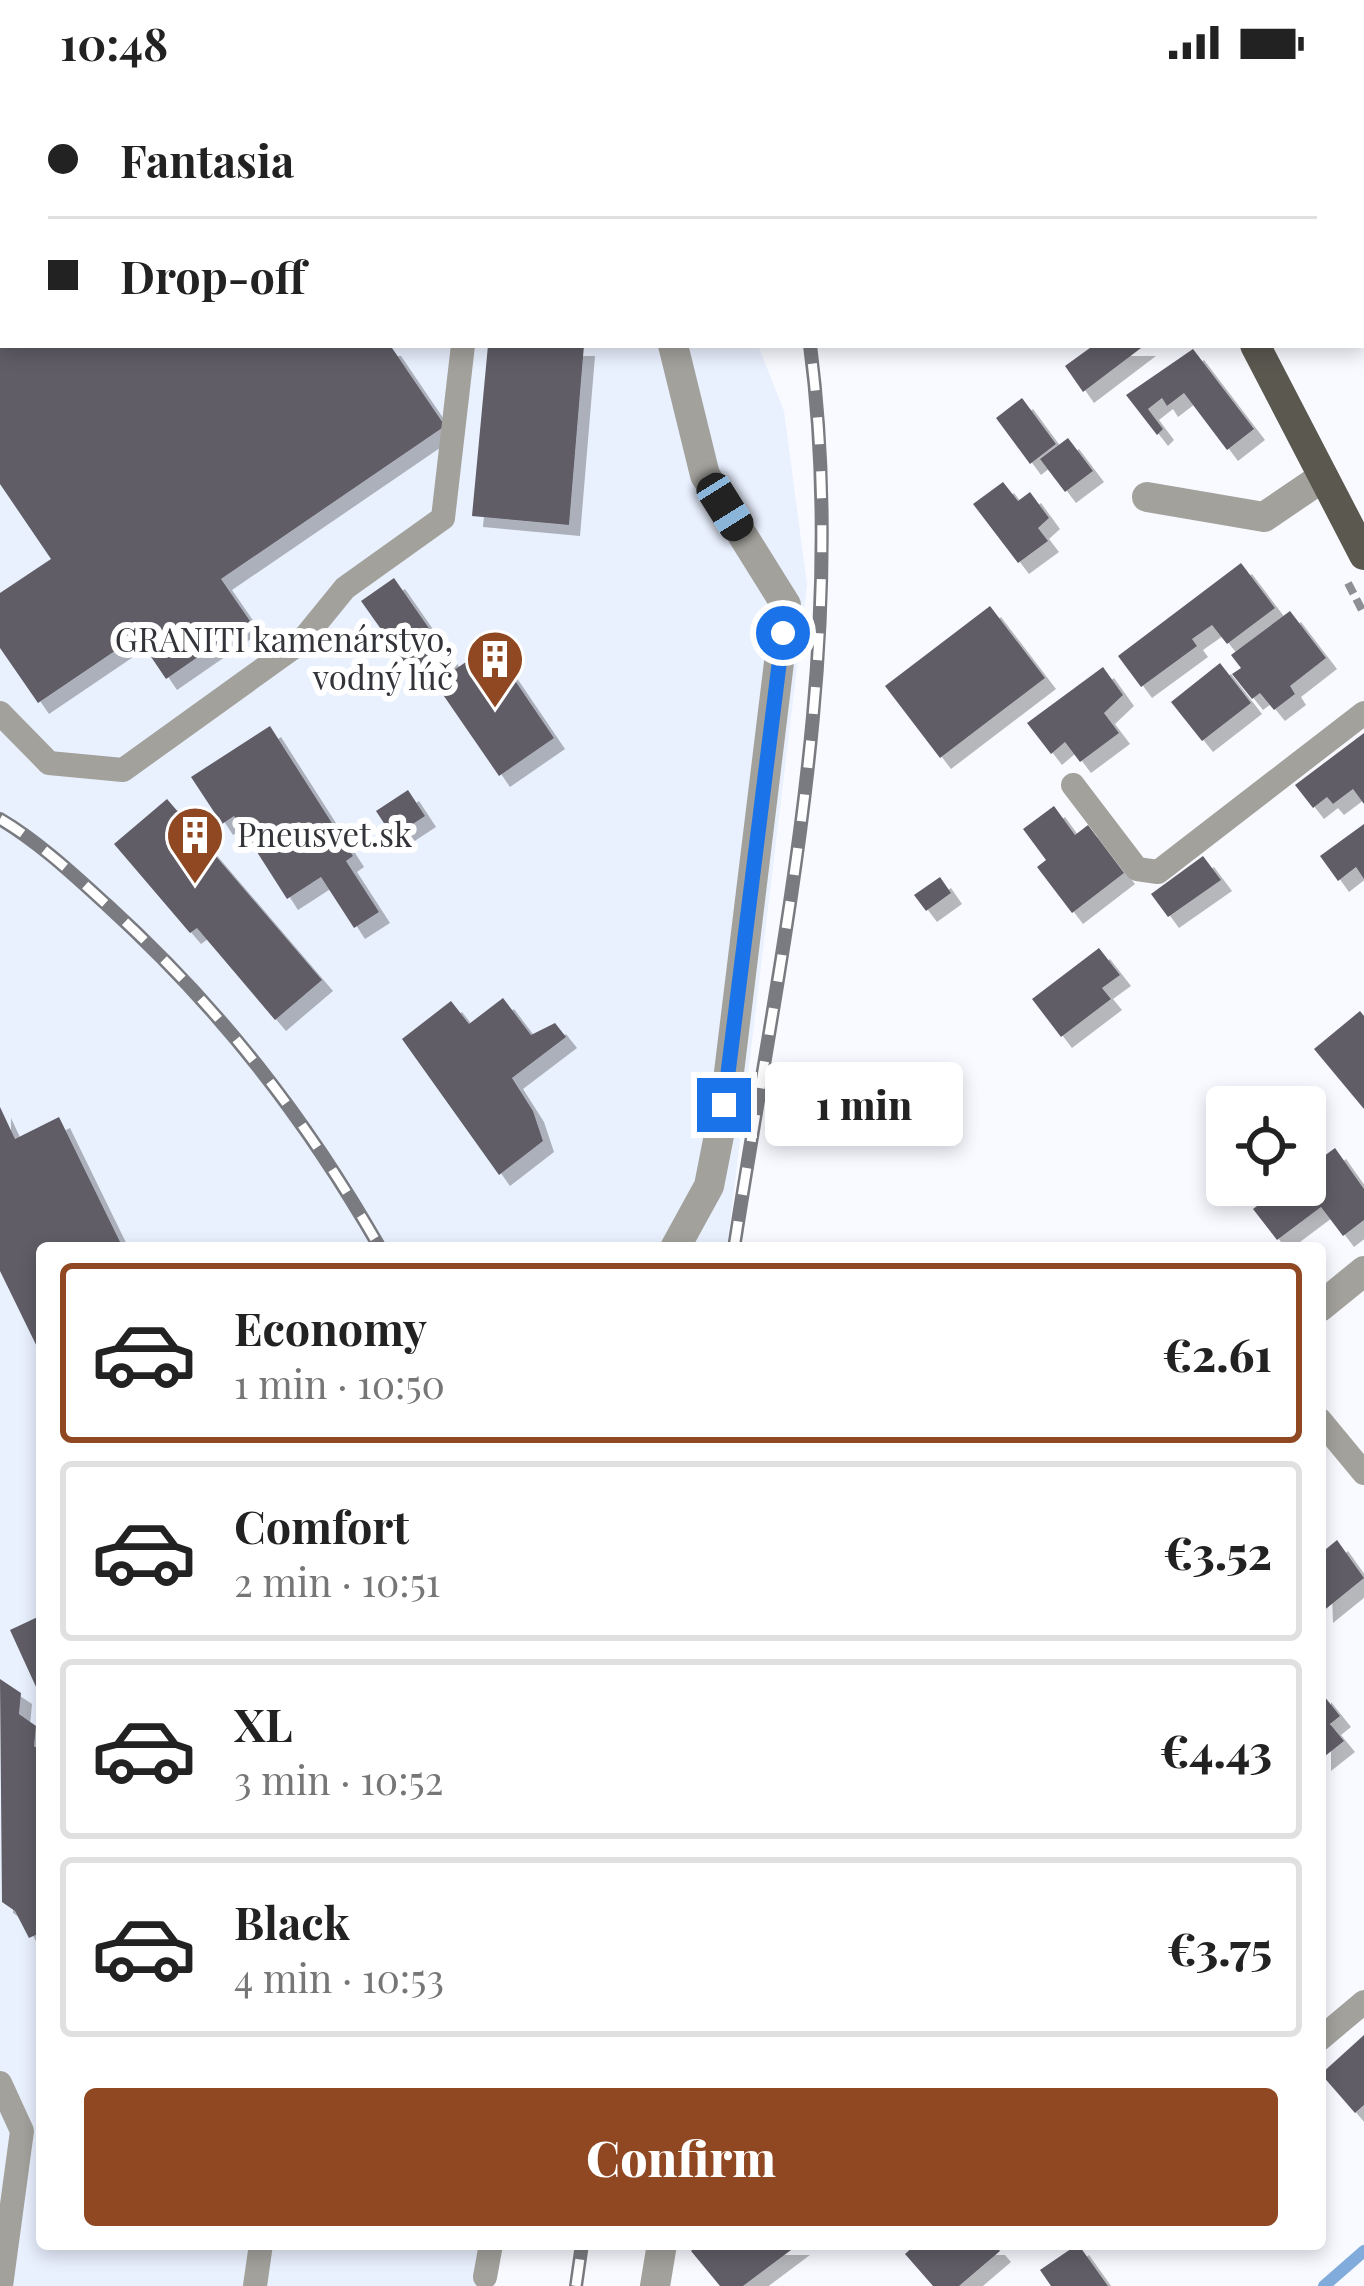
<!DOCTYPE html>
<meta charset="utf-8">
<style>
body{margin:0;font-family:"Playfair Display",serif;background:#f6f6f6;color:#222;height:100vh;display:flex;flex-direction:column;font-size:45px;white-space:nowrap}
*{box-sizing:border-box;margin:0}
p{font-size:39px;color:#767676}
.icon{flex:none;width:66px;height:66px;fill:none;stroke:currentColor;stroke-width:2;stroke-linecap:round;stroke-linejoin:round}
.map{position:relative;flex:1;overflow:hidden}
.panel{position:absolute;left:36px;top:1158px;width:1290px;height:1008px;display:flex;flex-direction:column;background:#fff;border-radius:12px;box-shadow:0 6px 18px #0003}
.panel>*{flex:none}
.banner{position:absolute;left:0px;top:0px;width:1365px;height:264px;box-shadow:0 6px 18px #0003;display:grid;align-content:center;height:264px;padding:0 48px;background:#fff}
.controls{position:absolute;left:1206px;top:1002px;display:grid;gap:24px}
.controls a{display:grid;place-items:center;width:120px;height:120px;border-radius:12px;background:#fff;box-shadow:0 6px 18px #0003;font-size:60px}
.end{position:absolute;width:54px;height:54px;margin:-27px;border:15px solid #1a73e8;background:#fff;box-shadow:0 0 0 6px #fff}
.from{border-radius:50%}
.bubble{position:absolute;height:84px;border-radius:12px;background:#fff;box-shadow:0 6px 18px #0003;font-size:39px;font-weight:800;line-height:84px;text-align:center}
.car{position:absolute;width:36px;height:72px;margin:-36px -18px;border-radius:15px;box-shadow:0 0 9px 3px #0007;background:linear-gradient(#222 24%,#8ab4d8 0 40%,#222 0 76%,#8ab4d8 0 86%,#222 0)}
.banner b{display:flex;align-items:center;gap:42px;height:114px;font-size:45px}
.banner b+b{border-top:3px solid #e0e0e0}
.banner i{width:30px;height:30px;background:#222}
ul{padding:21px 0 0;list-style:none}
li{display:flex;align-items:center;gap:36px;height:180px;margin:0 24px 18px;padding:0 24px;border:6px solid #e0e0e0;border-radius:12px}
li div{flex:1}
li b{display:block;font-size:45px}
li em{font-style:normal;font-weight:800}
li.selected{border-color:#8f4822}
li>.icon{width:108px;height:108px;stroke-width:1.5}
.primary-button{display:flex;gap:24px;margin-top:auto;padding:24px 48px}
.primary-button a{flex:1;height:138px;border-radius:12px;background:#8f4822;color:#fff;font-size:48px;font-weight:800;line-height:138px;text-align:center}
.status{display:flex;justify-content:space-between;align-items:center;height:84px;padding:0 60px;background:#fff;direction:ltr}
.status svg{height:33px;fill:currentColor}
.map>svg:first-child{display:block}
.built{fill:#e9f0fe}
.lines{fill:none;stroke-linecap:round;stroke-linejoin:round}
.stream{stroke:#80abdb;stroke-width:12}
.building{fill:#605d66;filter:url(#shadow)}
.path{stroke:#8d8f94;stroke-width:8;stroke-dasharray:12 6;stroke-linecap:butt}
.service{stroke:#a2a19c;stroke-width:24}
.minor{stroke:#a2a19c;stroke-width:30}
.primary{stroke:#5b5850;stroke-width:30}
.rail-casing{stroke:#797b80;stroke-width:14}
.rail{stroke:#fff;stroke-width:9;stroke-dasharray:27;stroke-linecap:butt}
.route{stroke:#1a73e8;stroke-width:15}
.labels{text-anchor:middle;stroke-width:12;stroke-linejoin:round;paint-order:stroke}
.poi-label{font-size:33px;fill:#323439;stroke:#fff;text-anchor:end}
</style>
<div class="status"><b>10:48</b><svg viewBox="0 0 49 12"><path d="M0 12V9h3v3zM5 12V6h3v6zM10 12V3h3v9zM15 12V0h3v12zM26 1h20v11H26zM47 4h2v5h-2z"/></svg></div>
<div class="map">
<svg width="1364" height="2202" viewBox="0 0 1364 2202">
<defs>
<filter id="shadow"><feDropShadow dx="11" dy="11" stdDeviation="0" flood-color="#0004"/></filter>
</defs>
<rect width="100%" height="100%" fill="#f8faff"/>
<!-- built -->
<polygon class="built" points="0,0 652,0 3,3 3,261 758,261 784,327 807,501 727,1164 42,1164 42,2160 491,2160 476,2202 0,2202"/>
<g class="lines">
<!-- stream -->
<polyline class="stream" points="1324,2202 1364,2167"/>
</g>
<!-- building -->
<g class="building">
<polygon points="0,261 390,261 445,342 221,495 250,537 166,595 137,552 38,619 0,564 0,509 51,475 0,400"/>
<polygon points="488,261 584,261 569,441 472,432"/>
<polygon points="1094,261 1145,261 1083,308 1065,282"/>
<polygon points="1193,265 1254,345 1227,366 1184,309 1167,322 1162,314 1148,325 1163,345 1157,351 1126,311"/>
<polygon points="1022,314 1056,360 1030,380 996,334"/>
<polygon points="1068,354 1093,387 1065,408 1040,375"/>
<polygon points="1003,398 1018,417 1030,408 1049,434 1038,444 1048,457 1018,479 973,420"/>
<polygon points="1241,479 1275,524 1227,560 1212,541 1192,555 1197,562 1141,603 1118,572"/>
<polygon points="394,494 449,573 417,596 361,517"/>
<polygon points="990,522 1045,594 940,674 885,602"/>
<polygon points="1290,527 1326,574 1290,602 1295,610 1274,626 1260,609 1252,615 1232,590 1241,584 1231,571"/>
<polygon points="491,561 554,654 499,692 435,599"/>
<polygon points="1220,579 1251,619 1202,657 1171,618"/>
<polygon points="1103,583 1123,611 1104,629 1119,649 1080,678 1065,658 1051,670 1027,639"/>
<polygon points="270,642 353,772 346,777 379,828 354,844 321,793 287,815 234,732 222,740 191,693"/>
<polygon points="1364,649 1364,720 1353,705 1333,720 1327,713 1313,724 1295,701"/>
<polygon points="408,706 425,732 393,753 376,727"/>
<polygon points="167,715 322,896 275,936 197,844 190,849 114,760"/>
<polygon points="1054,722 1075,751 1088,741 1124,789 1072,829 1037,783 1046,776 1023,745"/>
<polygon points="1364,740 1364,795 1356,783 1338,797 1320,772"/>
<polygon points="1203,772 1221,796 1168,833 1151,810"/>
<polygon points="940,793 951,809 926,827 914,811"/>
<polygon points="1099,864 1120,891 1102,904 1111,915 1061,953 1032,915"/>
<polygon points="503,914 531,951 555,939 566,953 512,994 533,1027 543,1057 499,1091 402,955 451,917 469,940"/>
<polygon points="1360,927 1364,932 1364,1025 1314,965"/>
<polygon points="0,1023 15,1055 59,1033 123,1164 42,1164 42,1273 0,1187"/>
<polygon points="1335,1064 1364,1105 1364,1136 1343,1152 1321,1123 1277,1156 1253,1125 1285,1101 1305,1101 1305,1086"/>
<polygon points="1337,1456 1364,1494 1322,1528 1320,1470"/>
<polygon points="42,1531 42,1616 10,1546"/>
<polygon points="0,1595 21,1609 19,1630 36,1642 34,1662 42,1668 42,1848 29,1854 15,1827 2,1818"/>
<polygon points="1320,1607 1340,1632 1330,1640 1344,1657 1320,1676"/>
<polygon points="1364,1951 1364,2021 1355,2029 1321,1990"/>
<polygon points="699,2160 799,2160 743,2202 720,2202 691,2167"/>
<polygon points="916,2160 994,2160 1000,2167 959,2202 933,2202 905,2170"/>
<polygon points="1078,2160 1108,2202 1051,2202 1040,2186"/>
</g>
<g class="lines">
<!-- path -->
<g class="path">
<polyline points="667,0 668,3"/>
<polyline points="1354,0 1356,3"/>
<polyline points="1362,14 1364,18"/>
<polyline points="1348,499 1364,530"/>
</g>
<!-- service -->
<g class="service">
<polyline points="291,0 293,3"/>
<polyline points="0,629 49,679 123,686 301,558 345,504 443,434 463,261"/>
<polyline points="1073,701 1137,785 1158,788 1364,629"/>
<polyline points="1320,1336 1364,1389"/>
<polyline points="1320,1955 1364,1918"/>
<polyline points="0,1999 22,2047 1,2202"/>
<polyline points="485,2193 491,2160"/>
<polyline points="255,2202 261,2160"/>
</g>
<!-- minor -->
<g class="minor">
<polyline points="673,261 705,391 786,521 725,1021 709,1102 675,1164"/>
<polyline points="1147,413 1264,433 1323,393"/>
<polyline points="1320,1223 1364,1187"/>
<polyline points="655,2202 662,2160"/>
</g>
<!-- primary -->
<g class="primary">
<polyline points="1116,0 1118,3"/>
<polyline points="1255,261 1364,471"/>
</g>
<!-- rail casing -->
<g class="rail-casing">
<g id="rail">
<polyline points="750,0 751,3"/>
<path d="M0,735C39,758 74,791 107,821C219,923 305,1033 380,1164"/>
<path d="M734,1164C780,865 850,564 810,261"/>
<polyline points="576,2202 582,2160"/>
</g>
</g>
<!-- rail -->
<use href="#rail" class="rail"/>
</g>
<g class="lines">
<!-- route -->
<polyline class="route" points="724,1021 783,549"/>
</g>
<!-- icons -->
<defs>
<g id="building-pin" transform="scale(3)"><path d="M0 17L-7.5 6A9.5 9.5 0 1 1 7.5 6Z" fill="#8f4822" stroke="#fff"/><path d="M-4-6H4V6H1V3H-1V6H-4ZM-2.5-4.3h1.7v1.8h-1.7ZM.8-4.3h1.7v1.8H.8ZM-2.5-1h1.7V.8h-1.7ZM.8-1h1.7V.8H.8Z" fill="#fff"/></g>
</defs>
<g fill-rule="evenodd">
<use href="#building-pin" x="495" y="575"/>
<use href="#building-pin" x="195" y="751"/>
</g>
<g class="labels">
<!-- poi labels -->
<g class="poi-label">
<text x="453" y="568">GRANITI kamenárstvo,<tspan x="453" dy="38">vodný lúč</tspan></text>
<text x="237" y="763" text-anchor="start">Pneusvet.sk</text>
</g>
</g>
</svg>
<div class="controls">
<a><svg class="icon" aria-label="locate" viewBox="0 0 24 24"><circle cx="12" cy="12" r="6"/><path d="M12 2v4M12 18v4M2 12h4M18 12h4"/></svg></a>
</div>
<i class="end from" style="left:783px;top:549px"></i>
<i class="end" style="left:724px;top:1021px"></i>
<div class="bubble" style="left:765px;top:978px;width:198px">1 min</div>
<i class="car" style="left:725px;top:423px;rotate:148deg"></i>
<div class="banner">
<b><i class="from"></i>Fantasia</b>
<b><i></i>Drop-off</b>
</div>
<section class="panel">
<ul>
<li class="selected"><svg class="icon" aria-label="car" viewBox="0 0 24 24"><path d="M5 17H2v-5l4-1 3-4h7l3 4 3 1v5h-3M9 17h6M6 11h13"/><circle cx="7" cy="17" r="2"/><circle cx="17" cy="17" r="2"/></svg><div><b>Economy</b><p>1 min · 10:50</p></div><em>€2.61</em></li>
<li><svg class="icon" aria-label="car" viewBox="0 0 24 24"><path d="M5 17H2v-5l4-1 3-4h7l3 4 3 1v5h-3M9 17h6M6 11h13"/><circle cx="7" cy="17" r="2"/><circle cx="17" cy="17" r="2"/></svg><div><b>Comfort</b><p>2 min · 10:51</p></div><em>€3.52</em></li>
<li><svg class="icon" aria-label="car" viewBox="0 0 24 24"><path d="M5 17H2v-5l4-1 3-4h7l3 4 3 1v5h-3M9 17h6M6 11h13"/><circle cx="7" cy="17" r="2"/><circle cx="17" cy="17" r="2"/></svg><div><b>XL</b><p>3 min · 10:52</p></div><em>€4.43</em></li>
<li><svg class="icon" aria-label="car" viewBox="0 0 24 24"><path d="M5 17H2v-5l4-1 3-4h7l3 4 3 1v5h-3M9 17h6M6 11h13"/><circle cx="7" cy="17" r="2"/><circle cx="17" cy="17" r="2"/></svg><div><b>Black</b><p>4 min · 10:53</p></div><em>€3.75</em></li>
</ul>
<div class="primary-button"><a>Confirm</a></div>
</section>
</div>
